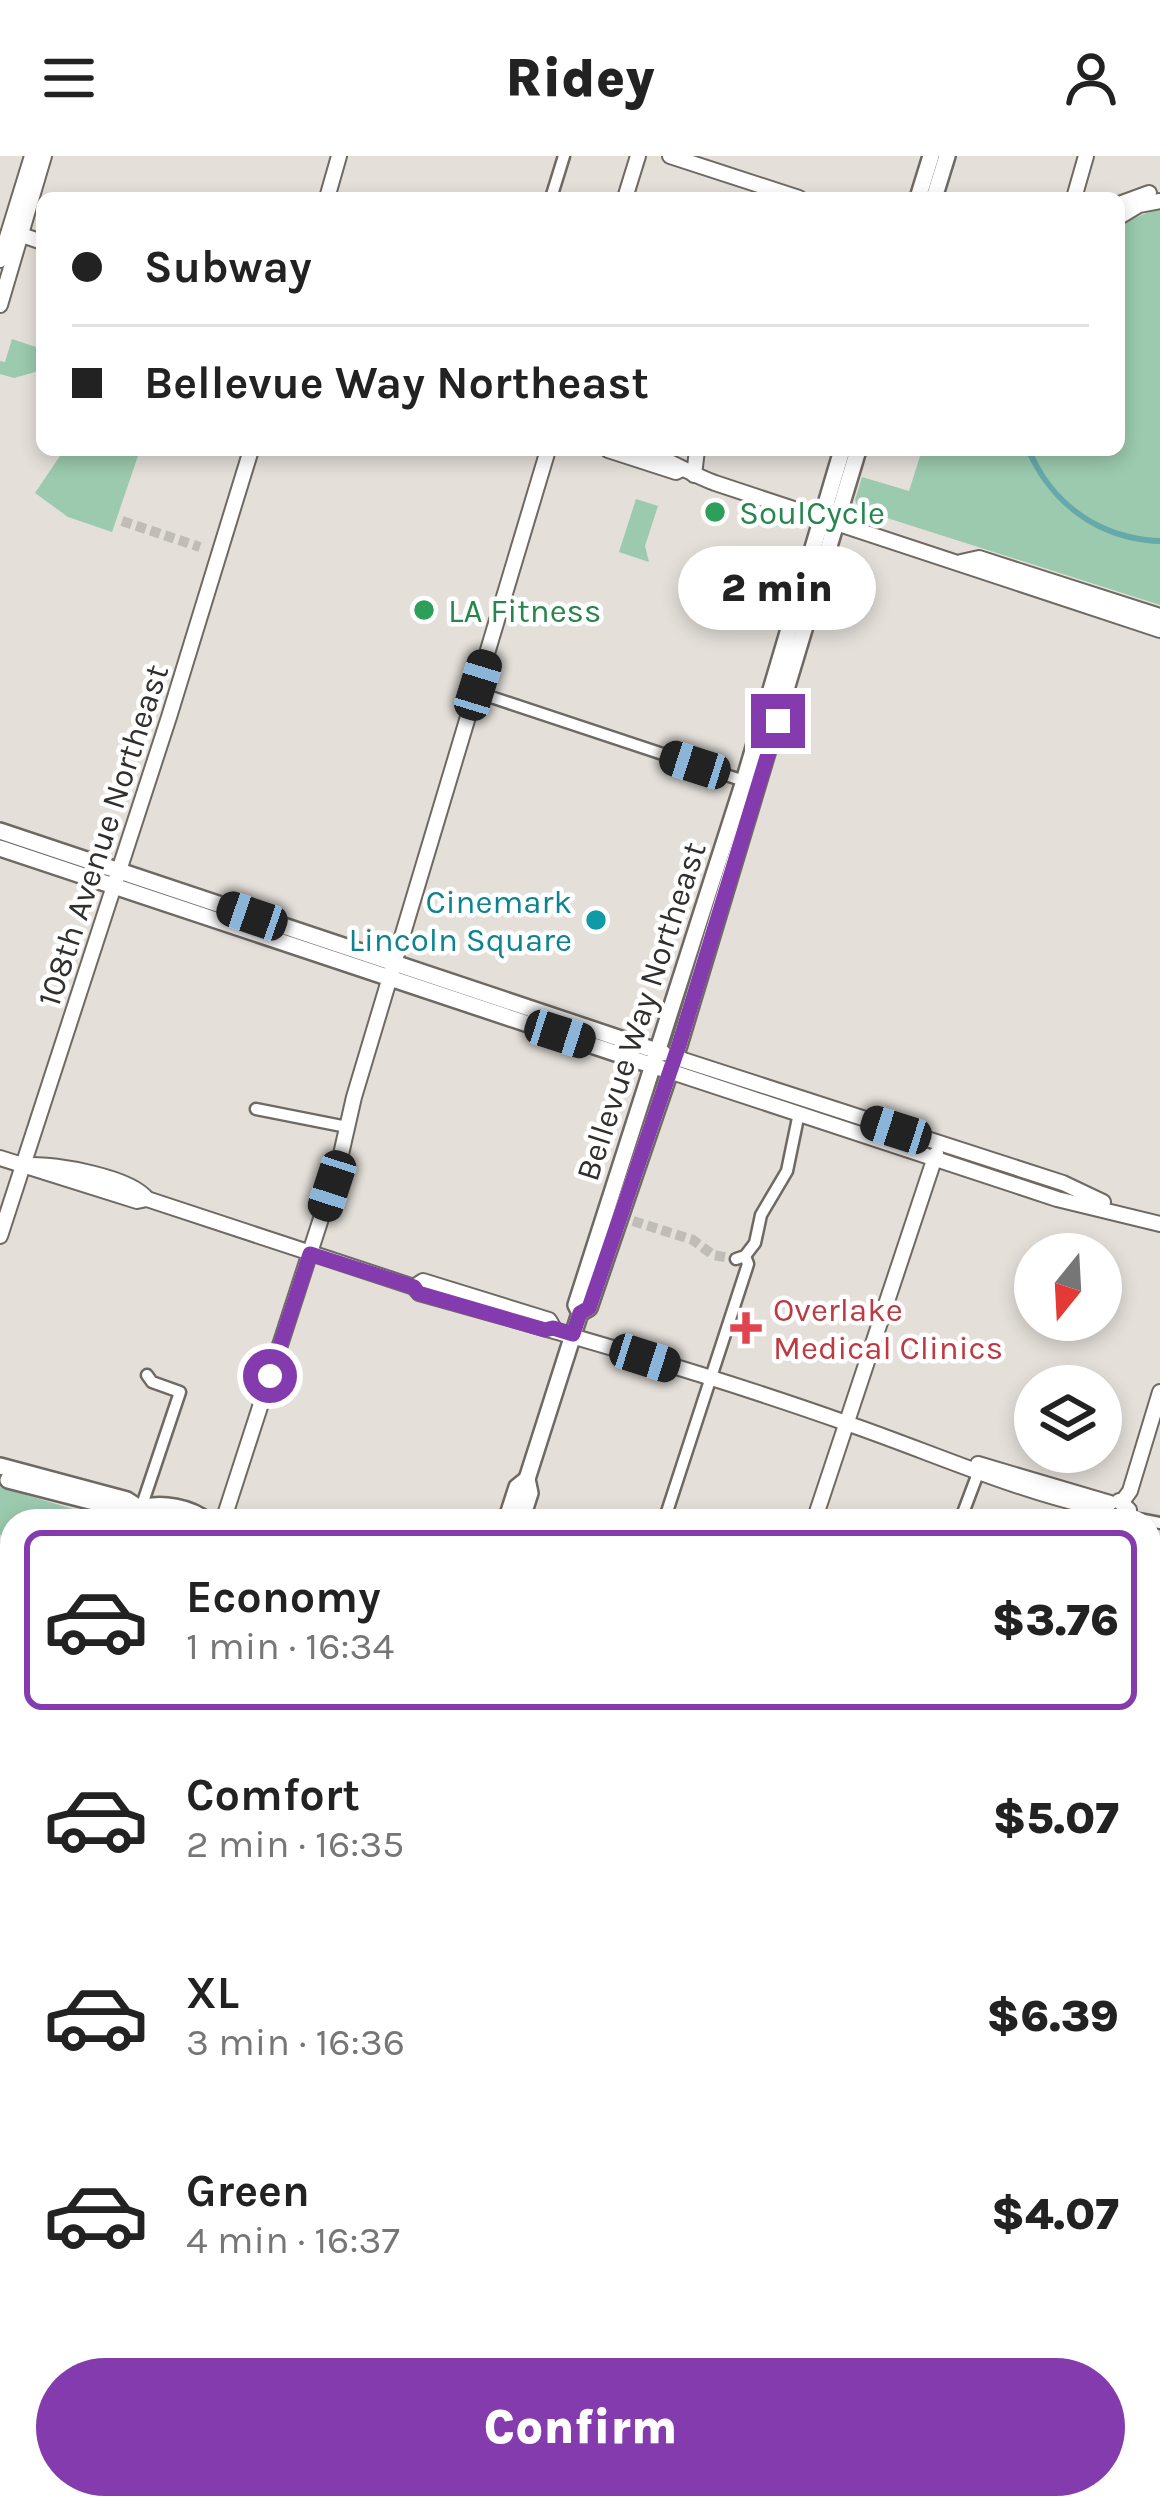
<!DOCTYPE html>
<meta charset="utf-8">
<style>
body{margin:0;font-family:Karla,sans-serif;background:#f2f2f2;color:#222;height:100vh;display:flex;flex-direction:column;font-size:45px;white-space:nowrap}
*{box-sizing:border-box;margin:0}
p{font-size:39px;color:#767676}
.icon{flex:none;width:66px;height:66px;fill:none;stroke:currentColor;stroke-width:2;stroke-linecap:round;stroke-linejoin:round}
.map{position:relative;flex:1;overflow:hidden}
.sheet{position:absolute;left:0px;top:1353px;width:1161px;height:1011px;display:flex;flex-direction:column;background:#fff;border-radius:36px 36px 0 0;box-shadow:0 6px 18px #0003}
.sheet>*{flex:none}
.guide{position:absolute;left:36px;top:36px;width:1089px;height:264px;border-radius:18px;box-shadow:0 6px 18px #0003;display:grid;align-content:center;height:264px;padding:0 36px;background:#fff}
.needle{width:78px;rotate:198deg}
.controls{position:absolute;left:1014px;top:1077px;display:grid;gap:24px}
.controls a{display:grid;place-items:center;width:108px;height:108px;border-radius:50%;background:#fff;box-shadow:0 6px 18px #0003;font-size:60px}
.end{position:absolute;width:54px;height:54px;margin:-27px;border:15px solid #843bad;background:#fff;box-shadow:0 0 0 6px #fff}
.from{border-radius:50%}
.bubble{position:absolute;height:84px;border-radius:42px;background:#fff;box-shadow:0 6px 18px #0003;font-size:39px;font-weight:800;line-height:84px;text-align:center}
.car{position:absolute;width:36px;height:72px;margin:-36px -18px;border-radius:15px;box-shadow:0 0 9px 3px #0007;background:linear-gradient(#222 24%,#8ab4d8 0 40%,#222 0 76%,#8ab4d8 0 86%,#222 0)}
.guide b{display:flex;align-items:center;gap:42px;height:114px;font-size:45px}
.guide b+b{border-top:3px solid #e0e0e0}
.guide i{width:30px;height:30px;background:#222}
ul{padding:21px 0 0;list-style:none}
li{display:flex;align-items:center;gap:36px;height:180px;margin:0 24px 18px;padding:0 12px;border:6px solid transparent;border-radius:18px}
li div{flex:1}
li b{display:block;font-size:45px}
li em{font-style:normal;font-weight:800}
li.current{border-color:#843bad}
li>.icon{width:108px;height:108px;stroke-width:1.5}
.action{display:flex;gap:24px;margin-top:auto;padding:24px 36px}
.action a{flex:1;height:138px;border-radius:72px;background:#843bad;color:#fff;font-size:48px;font-weight:800;line-height:138px;text-align:center}
header{display:flex;justify-content:space-between;align-items:center;height:156px;padding:0 36px;background:#fff;font-size:54px;font-weight:800}
.map>svg:first-child{display:block}
.green{fill:#9bcaae}
.water{fill:#65a9ab}
.lines{fill:none;stroke-linecap:round;stroke-linejoin:round}
.street-tunnel{stroke:#c0bcb7;stroke-width:10;stroke-dasharray:10 5;stroke-linecap:butt}
.street-casing{stroke:#6f6964;stroke-width:15}
.secondary-casing{stroke:#6f6964;stroke-width:18}
.primary-casing{stroke:#6f6964;stroke-width:20}
.street{stroke:#fff;stroke-width:10}
.secondary{stroke:#fff;stroke-width:14}
.primary{stroke:#fff;stroke-width:15}
.route{stroke:#843bad;stroke-width:15}
.leisure-dot{fill:#2e9e5b;stroke:#fff;stroke-width:4.5}
.culture-dot{fill:#0f9aa8;stroke:#fff;stroke-width:4.5}
.health-dot{fill:#e0444e;stroke:#fff;stroke-width:4.5}
.labels{text-anchor:middle;stroke-width:9;stroke-linejoin:round;paint-order:stroke}
.leisure-label{font-size:33px;fill:#27864d;stroke:#fff;text-anchor:start}
.street-label{font-size:33px;fill:#312f2d;stroke:#fff}
.culture-label{font-size:33px;fill:#0d838f;stroke:#fff;text-anchor:end}
.health-label{font-size:33px;fill:#be3a42;stroke:#fff;text-anchor:start}
</style>
<header><svg class="icon" aria-label="menu" viewBox="0 0 24 24"><path d="M4 6h16M4 12h16M4 18h16"/></svg>Ridey<svg class="icon" aria-label="person" viewBox="0 0 24 24"><circle cx="12" cy="8" r="4"/><path d="M4 21q1-7 8-7t8 7"/></svg></header>
<div class="map">
<svg width="1160" height="2362" viewBox="0 0 1160 2362">
<rect width="100%" height="100%" fill="#e4dfd9"/>
<!-- green -->
<g class="green">
<polygon points="1160,51 1160,449 859,353 855,344 862,321 909,335 922,294 1119,294 1119,69"/>
<polygon points="12,183 42,193 42,214 14,222 0,218 0,205 5,206"/>
<polygon points="64,294 140,294 112,376 68,361 35,337"/>
<polygon points="636,343 658,350 645,390 649,406 619,396"/>
<polygon points="0,1331 109,1364 12,1365 12,1383 0,1379"/>
</g>
<!-- water -->
<path class="water" d="M1025,294H1032C1054,347 1102,380 1160,382V388C1098,386 1050,350 1025,294Z"/>
<g class="lines">
<!-- street-tunnel -->
<g class="street-tunnel">
<polyline points="122,365 200,391"/>
<polyline points="633,1065 693,1084 713,1099 736,1103"/>
</g>
<!-- street casing -->
<g class="street-casing">
<g id="street">
<polyline points="551,42 564,0"/>
<polyline points="476,536 744,625"/>
<polyline points="256,953 347,971"/>
<polyline points="736,1103 745,1100 755,1087 761,1059 787,1015 799,957"/>
<polyline points="141,1352 180,1236 152,1226 147,1219"/>
<polyline points="1129,1361 1160,1367"/>
<polyline points="664,1365 748,1108 745,1100"/>
<polyline points="960,1365 980,1312"/>
<polyline points="0,1518 12,1523"/>
<polyline points="1149,1535 1160,1510"/>
<polyline points="1149,1588 1160,1595"/>
<polyline points="0,1665 12,1670"/>
<polyline points="1159,1749 1160,1749"/>
<polyline points="0,1794 12,1756"/>
<polyline points="0,1973 12,1977"/>
<polyline points="1149,1979 1160,1982"/>
<polyline points="1149,2134 1160,2137"/>
<polyline points="1149,2213 1160,2177"/>
<polyline points="799,2352 827,2362"/>
<polyline points="1101,2362 1104,2352"/>
</g>
</g>
<!-- secondary casing -->
<g class="secondary-casing">
<g id="secondary">
<polyline points="670,0 799,42"/>
<polyline points="327,42 339,0"/>
<polyline points="625,42 638,0"/>
<polyline points="1074,42 1086,0"/>
<polyline points="1119,48 1149,37"/>
<polyline points="1119,61 1139,49 1160,45"/>
<polyline points="13,76 42,86"/>
<polyline points="0,104 32,0"/>
<polyline points="0,149 44,0"/>
<polyline points="608,294 676,316 682,313"/>
<path d="M641,294C668,303 688,317 715,327L1160,474"/>
<polyline points="694,319 697,294"/>
<polyline points="961,406 979,402 1160,460"/>
<polyline points="674,901 1063,1027 1103,1046"/>
<polyline points="669,915 1057,1043 1160,1068"/>
<path d="M0,1002L137,1045L147,1043L414,1131L419,1137C563,1177 706,1217 849,1268C930,1296 1007,1331 1092,1351L1106,1360"/>
<path d="M29,1009C56,1008 131,1021 147,1043"/>
<polyline points="0,1080 169,561 251,294"/>
<polyline points="414,1131 423,1125 549,1164 553,1171"/>
<polyline points="978,1308 1110,1347"/>
<polyline points="1119,1345 1129,1354 1125,1365"/>
<polyline points="1122,1346 1130,1335 1160,1236"/>
<polyline points="223,1365 339,1007 354,941 548,294"/>
<polyline points="814,1365 936,998"/>
<polyline points="787,2362 790,2352"/>
</g>
</g>
<!-- primary casing -->
<g class="primary-casing">
<g id="primary">
<polyline points="918,42 931,0"/>
<polyline points="934,42 947,0"/>
<polyline points="0,675 663,897"/>
<polyline points="0,692 663,913"/>
<polyline points="580,1157 589,1152 679,889 858,294"/>
<polyline points="0,1310 127,1344 153,1361 172,1365"/>
<polyline points="8,1324 125,1354"/>
<path d="M141,1352C161,1346 191,1351 207,1365"/>
<polyline points="506,1365 517,1331 527,1323"/>
<polyline points="521,1365 530,1337 527,1323 580,1157 576,1149 744,625 842,294"/>
<polyline points="177,2362 180,2352"/>
<polyline points="190,2362 193,2352"/>
</g>
</g>
<!-- street -->
<use href="#street" class="street"/>
<!-- secondary -->
<use href="#secondary" class="secondary"/>
<!-- primary -->
<use href="#primary" class="primary"/>
</g>
<g class="lines">
<!-- route -->
<polyline class="route" points="270,1220 310,1098 414,1131 418,1137 545,1174 553,1172 573,1178 580,1157 589,1152 679,889 778,565"/>
</g>
<!-- markers -->
<g class="leisure-dot">
<circle cx="715" cy="356" r="12"/>
<circle cx="424" cy="454" r="12"/>
</g>
<circle class="culture-dot" cx="596" cy="764" r="12"/>
<path class="health-dot" d="M740 1154h12v12h12v12h-12v12h-12v-12h-12v-12h12z"/>
<g class="labels">
<!-- leisure labels -->
<g class="leisure-label">
<text x="739" y="368">SoulCycle</text>
<text x="448" y="466">LA Fitness</text>
</g>
<!-- street labels -->
<g class="street-label">
<text transform="translate(102 679) rotate(-72)" y="12">108th Avenue Northeast</text>
<text transform="translate(640 855) rotate(-72)" y="12">Bellevue Way Northeast</text>
</g>
<!-- culture labels -->
<g class="culture-label">
<text x="572" y="757">Cinemark<tspan x="572" dy="38">Lincoln Square</tspan></text>
</g>
<!-- health labels -->
<g class="health-label">
<text x="773" y="1165">Overlake<tspan x="773" dy="38">Medical Clinics</tspan></text>
</g>
</g>
</svg>
<div class="controls">
<a><svg class="needle" viewBox="-14 -14 28 28"><path d="M0-13l5 13h-10z" fill="#e53935"/><path d="M0 13l5-13h-10z" fill="#767676"/></svg></a>
<a><svg class="icon" aria-label="layers" viewBox="0 0 24 24"><path d="M12 4l9 5-9 5-9-5zM3 14l9 5 9-5"/></svg></a>
</div>
<i class="end from" style="left:270px;top:1220px"></i>
<i class="end" style="left:778px;top:565px"></i>
<div class="bubble" style="left:678px;top:390px;width:198px">2 min</div>
<i class="car" style="left:478px;top:529px;rotate:17deg"></i>
<i class="car" style="left:695px;top:609px;rotate:288deg"></i>
<i class="car" style="left:252px;top:760px;rotate:289deg"></i>
<i class="car" style="left:560px;top:878px;rotate:108deg"></i>
<i class="car" style="left:896px;top:974px;rotate:288deg"></i>
<i class="car" style="left:332px;top:1030px;rotate:198deg"></i>
<i class="car" style="left:645px;top:1202px;rotate:108deg"></i>
<div class="guide">
<b><i class="from"></i>Subway</b>
<b><i></i>Bellevue Way Northeast</b>
</div>
<section class="sheet">
<ul>
<li class="current"><svg class="icon" aria-label="car" viewBox="0 0 24 24"><path d="M5 17H2v-5l4-1 3-4h7l3 4 3 1v5h-3M9 17h6M6 11h13"/><circle cx="7" cy="17" r="2"/><circle cx="17" cy="17" r="2"/></svg><div><b>Economy</b><p>1 min · 16:34</p></div><em>$3.76</em></li>
<li><svg class="icon" aria-label="car" viewBox="0 0 24 24"><path d="M5 17H2v-5l4-1 3-4h7l3 4 3 1v5h-3M9 17h6M6 11h13"/><circle cx="7" cy="17" r="2"/><circle cx="17" cy="17" r="2"/></svg><div><b>Comfort</b><p>2 min · 16:35</p></div><em>$5.07</em></li>
<li><svg class="icon" aria-label="car" viewBox="0 0 24 24"><path d="M5 17H2v-5l4-1 3-4h7l3 4 3 1v5h-3M9 17h6M6 11h13"/><circle cx="7" cy="17" r="2"/><circle cx="17" cy="17" r="2"/></svg><div><b>XL</b><p>3 min · 16:36</p></div><em>$6.39</em></li>
<li><svg class="icon" aria-label="car" viewBox="0 0 24 24"><path d="M5 17H2v-5l4-1 3-4h7l3 4 3 1v5h-3M9 17h6M6 11h13"/><circle cx="7" cy="17" r="2"/><circle cx="17" cy="17" r="2"/></svg><div><b>Green</b><p>4 min · 16:37</p></div><em>$4.07</em></li>
</ul>
<div class="action"><a>Confirm</a></div>
</section>
</div>
